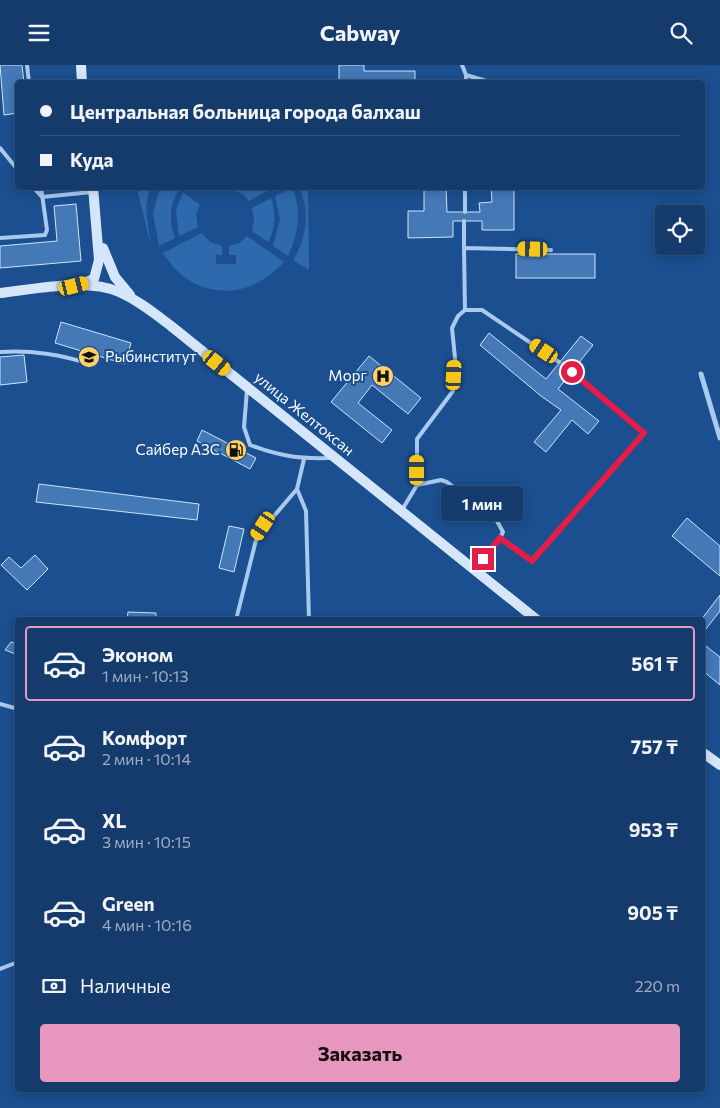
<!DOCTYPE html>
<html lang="ru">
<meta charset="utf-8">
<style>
body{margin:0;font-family:Commissioner,sans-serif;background:#214673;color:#f1f3f6;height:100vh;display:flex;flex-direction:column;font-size:19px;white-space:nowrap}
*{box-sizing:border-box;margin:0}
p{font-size:16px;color:#9dadc1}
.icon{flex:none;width:28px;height:28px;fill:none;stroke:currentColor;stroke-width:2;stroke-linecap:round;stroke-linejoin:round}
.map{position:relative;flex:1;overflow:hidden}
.sheet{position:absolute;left:15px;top:552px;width:690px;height:475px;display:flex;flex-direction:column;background:#143b6b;border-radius:5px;box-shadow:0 2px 12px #0003,0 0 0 1px #33557e}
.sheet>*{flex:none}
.hud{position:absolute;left:15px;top:15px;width:690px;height:110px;border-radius:5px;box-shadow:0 2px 12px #0003,0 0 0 1px #33557e;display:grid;align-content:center;height:110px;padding:0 25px;background:#143b6b}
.buttons{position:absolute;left:655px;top:140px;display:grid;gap:10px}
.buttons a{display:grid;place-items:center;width:50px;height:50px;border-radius:5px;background:#143b6b;box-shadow:0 2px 12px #0003,0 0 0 1px #33557e;font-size:25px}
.end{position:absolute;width:22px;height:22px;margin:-11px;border:6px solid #e11d48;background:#fff;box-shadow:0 0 0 2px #fff}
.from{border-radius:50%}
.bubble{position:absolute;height:35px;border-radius:5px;background:#143b6b;box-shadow:0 2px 12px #0003,0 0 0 1px #33557e;font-size:16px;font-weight:700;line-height:35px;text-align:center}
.car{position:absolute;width:15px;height:30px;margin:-15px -8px;border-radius:6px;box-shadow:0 0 4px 1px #0007;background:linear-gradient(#f5c518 24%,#345 0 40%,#f5c518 0 76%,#345 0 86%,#f5c518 0)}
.hud b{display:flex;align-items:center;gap:18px;height:48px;font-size:19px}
.hud b+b{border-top:1px solid #33557e}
.hud i{width:12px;height:12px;background:#f1f3f6}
ul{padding:9px 0 0;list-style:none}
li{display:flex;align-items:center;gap:15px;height:75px;margin:0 10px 8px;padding:0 15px;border:2px solid transparent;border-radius:5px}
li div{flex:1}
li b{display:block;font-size:19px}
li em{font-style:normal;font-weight:700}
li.current{border-color:#e797bd}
li>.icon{width:45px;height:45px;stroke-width:1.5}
.pay{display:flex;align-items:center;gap:12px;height:55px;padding:0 25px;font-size:19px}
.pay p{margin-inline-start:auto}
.button{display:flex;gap:10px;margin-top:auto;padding:10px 25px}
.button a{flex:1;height:58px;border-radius:5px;background:#e797bd;color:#111;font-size:20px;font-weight:700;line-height:58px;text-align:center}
header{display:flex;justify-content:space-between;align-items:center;height:65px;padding:0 25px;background:#143b6b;font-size:22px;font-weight:700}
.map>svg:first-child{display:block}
.green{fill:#2e69ad}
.building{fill:#4478b7;stroke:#cfe3fa}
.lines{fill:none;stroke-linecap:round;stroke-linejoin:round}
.lane{stroke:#a9c9ee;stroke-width:4}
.street{stroke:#a9c9ee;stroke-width:5}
.secondary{stroke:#d6e6fa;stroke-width:10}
.route{stroke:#e11d48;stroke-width:6}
.labels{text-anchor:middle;stroke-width:4;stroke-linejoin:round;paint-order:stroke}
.poi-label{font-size:15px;fill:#fff;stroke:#1b4f8f;text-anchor:end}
.street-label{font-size:15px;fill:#fff;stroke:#1b4f8f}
</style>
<header><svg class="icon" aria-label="menu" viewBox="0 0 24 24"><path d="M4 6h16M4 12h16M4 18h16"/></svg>Cabway<svg class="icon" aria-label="search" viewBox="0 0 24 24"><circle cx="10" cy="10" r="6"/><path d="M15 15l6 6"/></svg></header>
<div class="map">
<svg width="720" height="1043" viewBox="0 0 720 1043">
<rect width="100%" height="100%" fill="#1b4f8f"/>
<!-- green -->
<g class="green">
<path d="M160,122L175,123L179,125C169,140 169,156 175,173L159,181L153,148Z"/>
<polygon points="264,122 267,126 249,136 243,129 228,124 228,123"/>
<polygon points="137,123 150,123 146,141 150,178"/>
<path d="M293,123C301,147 299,168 288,191L273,181L280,154L275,131Z"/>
<path d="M299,123H308L309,205L293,195C306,175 311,144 299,123Z"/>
<polygon points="183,127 200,140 196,149 198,162 179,171 176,145"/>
<path d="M271,133C276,149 276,163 268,177L252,166L254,153L252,143Z"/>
<path d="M202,168L210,177L222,181V190H216V199H236V190H229V181L240,178L247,171L284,197C247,238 192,235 163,188Z"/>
</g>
<!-- building -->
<g class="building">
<polygon points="0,0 22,0 24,18 18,18 18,48 4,50"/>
<polygon points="339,0 364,0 364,6 415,6 415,18 339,18"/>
<polygon points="424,122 446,122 447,147 480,147 479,138 492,137 491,122 514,122 514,165 482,165 482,156 453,156 453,172 408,173 408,146 424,146"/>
<polygon points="76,139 81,196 0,203 0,181 57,176 54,141"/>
<rect x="516" y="189" width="79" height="24"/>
<polygon points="61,257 131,278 125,299 55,278"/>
<polygon points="489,268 546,314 581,271 593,280 558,324 599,356 588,369 572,355 546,387 534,377 561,345 541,331 480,280"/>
<polygon points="24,290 27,317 0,320 0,292"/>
<polygon points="369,291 421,333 408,349 372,320 358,338 392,365 382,378 331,337"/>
<polygon points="202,365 256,393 250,404 197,376"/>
<polygon points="39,419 199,439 197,455 36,437"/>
<polygon points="687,453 720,481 720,511 672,471"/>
<polygon points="229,461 244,464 234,507 219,503"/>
<polygon points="35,490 48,504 27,525 1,500 9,492 21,503"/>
<polygon points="720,530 720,546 702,569 701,555"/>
<polygon points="128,547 156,548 156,555 127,555"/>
<polygon points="11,577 18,579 18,590 5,585"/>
<polygon points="702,578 720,592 720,620 702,605"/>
</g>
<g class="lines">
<!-- lane -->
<g class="lane">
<polyline points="27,0 29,18"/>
<polyline points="462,0 466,10 493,18"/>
<polyline points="466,18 466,10"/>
<polyline points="0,83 18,105"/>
<polyline points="33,122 42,132 92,127"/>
<polyline points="465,147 465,122"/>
<polyline points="464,156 464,183"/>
<polyline points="0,173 45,170 47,165 41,122"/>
<polyline points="465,245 464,183 551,185"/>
<path d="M0,287C34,285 62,290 94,300"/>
<path d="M247,325L244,362L250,380C279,391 299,394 330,393"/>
<polyline points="417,420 441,415 447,417 497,456 503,467 500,473"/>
<polyline points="297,424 306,446 309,555"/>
<polyline points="402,445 417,420 417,374 453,326 455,293 452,263 458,251 465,245 482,245 559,297"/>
<polyline points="475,503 500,473 531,496 644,368 572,307"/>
<polyline points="236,555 257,471 297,424 304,394"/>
<polyline points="0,639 18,644"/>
<polyline points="0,904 18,897"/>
</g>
<!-- street -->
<polyline class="street" points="701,309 720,373"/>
<!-- secondary -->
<g class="secondary">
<polyline points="81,0 82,18"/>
<polyline points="103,183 115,212 130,230"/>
<polyline points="81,219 94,214 99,195 93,122"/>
<path d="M0,228C35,224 86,213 119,227C138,235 155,249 171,261L537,555"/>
<polyline points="702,687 720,700"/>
</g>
</g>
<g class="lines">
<!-- route -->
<polyline class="route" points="483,494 500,473 532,496 644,368 572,307"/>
</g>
<!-- icons -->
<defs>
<g id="university-disc" transform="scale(1.125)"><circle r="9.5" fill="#ffd166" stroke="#1b4f8f"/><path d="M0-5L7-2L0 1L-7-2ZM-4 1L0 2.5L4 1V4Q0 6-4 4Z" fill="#111"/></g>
<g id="hospital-disc" transform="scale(1.125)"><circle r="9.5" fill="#ffd166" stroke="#1b4f8f"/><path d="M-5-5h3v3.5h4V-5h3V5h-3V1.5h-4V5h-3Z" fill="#111"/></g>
<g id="fuel-disc" transform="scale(1.125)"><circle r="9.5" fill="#ffd166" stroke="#1b4f8f"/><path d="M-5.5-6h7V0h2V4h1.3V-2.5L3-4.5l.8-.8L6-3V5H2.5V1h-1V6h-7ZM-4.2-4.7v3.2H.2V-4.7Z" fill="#111"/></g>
</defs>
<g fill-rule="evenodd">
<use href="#university-disc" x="89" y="292"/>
<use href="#hospital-disc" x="383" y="311"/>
<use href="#fuel-disc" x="236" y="385"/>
</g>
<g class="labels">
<!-- poi labels -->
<g class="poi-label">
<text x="105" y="297" text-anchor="start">Рыбинститут</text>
<text x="367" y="316">Морг</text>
<text x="220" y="390">Сайбер АЗС</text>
</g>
<!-- street labels -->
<g class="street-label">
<text transform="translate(304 349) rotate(39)" y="5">улица Желтоксан</text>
</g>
</g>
</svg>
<div class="buttons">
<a><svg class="icon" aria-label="locate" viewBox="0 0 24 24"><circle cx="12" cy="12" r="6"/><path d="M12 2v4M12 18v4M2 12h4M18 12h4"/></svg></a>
</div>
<i class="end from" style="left:572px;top:307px"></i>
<i class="end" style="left:483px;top:494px"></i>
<div class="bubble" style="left:441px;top:421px;width:82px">1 мин</div>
<i class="car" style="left:533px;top:184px;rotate:271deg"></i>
<i class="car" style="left:74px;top:221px;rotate:76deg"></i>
<i class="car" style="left:544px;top:286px;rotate:304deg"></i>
<i class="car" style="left:217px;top:298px;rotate:129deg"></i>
<i class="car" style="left:454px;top:310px;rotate:3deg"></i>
<i class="car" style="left:417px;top:405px;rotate:0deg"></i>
<i class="car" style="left:263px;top:461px;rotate:213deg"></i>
<div class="hud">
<b><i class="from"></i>Центральная больница города балхаш</b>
<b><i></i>Куда</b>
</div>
<section class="sheet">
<ul>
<li class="current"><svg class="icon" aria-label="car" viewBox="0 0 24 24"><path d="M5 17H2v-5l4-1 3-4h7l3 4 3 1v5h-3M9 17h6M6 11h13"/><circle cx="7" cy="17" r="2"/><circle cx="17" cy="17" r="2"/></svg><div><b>Эконом</b><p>1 мин · 10:13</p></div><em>561 ₸</em></li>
<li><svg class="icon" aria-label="car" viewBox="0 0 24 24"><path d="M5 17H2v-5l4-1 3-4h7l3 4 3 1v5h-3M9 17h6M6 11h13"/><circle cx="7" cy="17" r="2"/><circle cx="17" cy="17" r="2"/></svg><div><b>Комфорт</b><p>2 мин · 10:14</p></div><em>757 ₸</em></li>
<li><svg class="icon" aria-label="car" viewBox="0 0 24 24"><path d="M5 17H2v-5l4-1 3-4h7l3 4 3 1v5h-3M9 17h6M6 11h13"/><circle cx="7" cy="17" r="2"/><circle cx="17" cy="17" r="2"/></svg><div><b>XL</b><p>3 мин · 10:15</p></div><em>953 ₸</em></li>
<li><svg class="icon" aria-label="car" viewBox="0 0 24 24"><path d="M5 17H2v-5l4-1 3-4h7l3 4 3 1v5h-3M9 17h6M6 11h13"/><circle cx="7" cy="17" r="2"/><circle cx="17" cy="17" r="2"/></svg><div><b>Green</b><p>4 мин · 10:16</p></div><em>905 ₸</em></li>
</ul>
<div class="pay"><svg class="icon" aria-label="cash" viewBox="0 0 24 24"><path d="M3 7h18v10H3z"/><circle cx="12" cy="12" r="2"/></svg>Наличные<p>220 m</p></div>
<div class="button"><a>Заказать</a></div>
</section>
</div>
